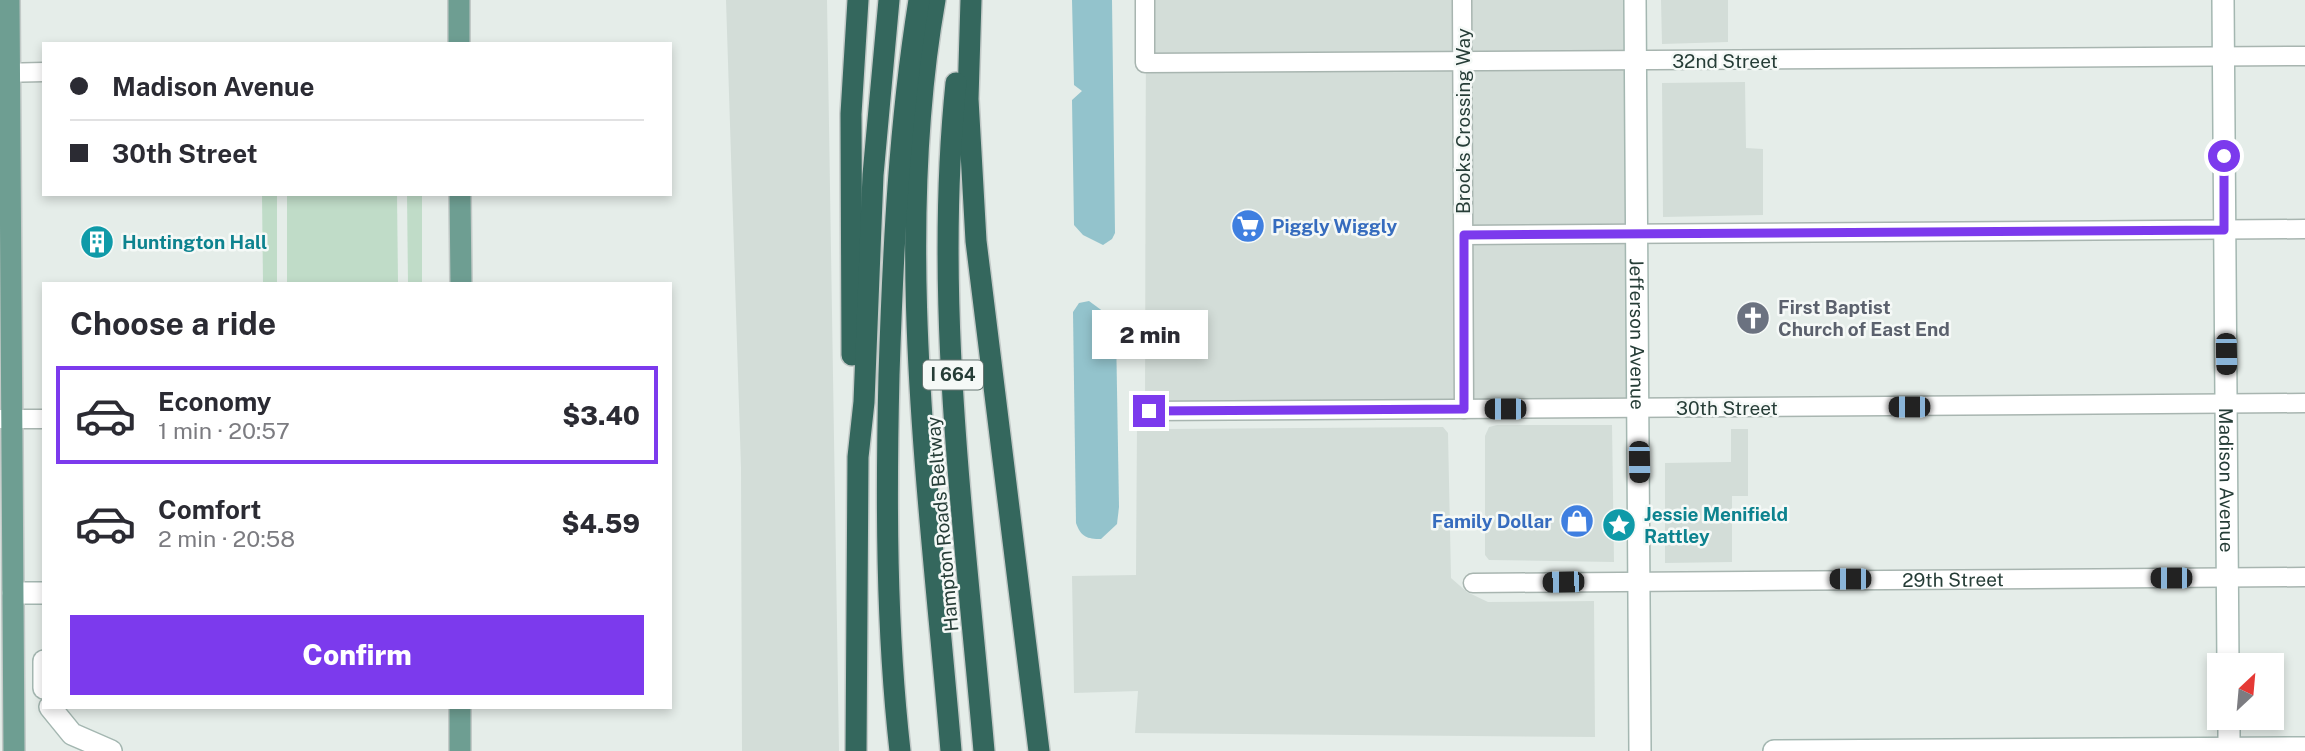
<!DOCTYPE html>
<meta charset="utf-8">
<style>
body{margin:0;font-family:"Public Sans",sans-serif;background:#f7f7f7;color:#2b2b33;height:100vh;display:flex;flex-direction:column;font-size:26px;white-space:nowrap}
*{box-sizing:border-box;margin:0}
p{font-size:23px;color:#7c7c81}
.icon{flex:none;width:38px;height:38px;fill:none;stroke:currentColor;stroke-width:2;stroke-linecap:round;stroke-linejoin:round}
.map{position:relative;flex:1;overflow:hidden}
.panel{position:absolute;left:42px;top:282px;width:630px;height:427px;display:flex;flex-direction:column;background:#fff;border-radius:0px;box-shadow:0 4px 10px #0003}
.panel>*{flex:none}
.banner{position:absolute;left:42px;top:42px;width:630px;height:154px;border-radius:0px;box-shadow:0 4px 10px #0003;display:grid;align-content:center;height:154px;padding:0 28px;background:#fff}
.needle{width:46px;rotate:26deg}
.tools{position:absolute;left:2207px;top:653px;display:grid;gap:14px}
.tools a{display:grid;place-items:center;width:77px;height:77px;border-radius:0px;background:#fff;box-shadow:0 4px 10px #0003;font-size:35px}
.end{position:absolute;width:32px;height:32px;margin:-16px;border:9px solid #7c3aed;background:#fff;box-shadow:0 0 0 4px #fff}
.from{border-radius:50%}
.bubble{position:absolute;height:49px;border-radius:0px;background:#fff;box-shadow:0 4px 10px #0003;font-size:23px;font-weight:800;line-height:49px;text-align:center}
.car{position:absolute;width:21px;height:42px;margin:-21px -10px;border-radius:9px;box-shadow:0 0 5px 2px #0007;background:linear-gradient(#222 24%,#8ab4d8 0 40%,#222 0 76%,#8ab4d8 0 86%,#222 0)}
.banner b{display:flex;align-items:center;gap:24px;height:66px;font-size:26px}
.banner b+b{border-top:2px solid #e1e1e2}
.banner i{width:18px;height:18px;background:#2b2b33}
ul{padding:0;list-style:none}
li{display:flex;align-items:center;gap:21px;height:98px;margin:0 14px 10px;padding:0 14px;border:4px solid transparent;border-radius:0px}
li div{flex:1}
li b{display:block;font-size:26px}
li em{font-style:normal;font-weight:800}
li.active{border-color:#7c3aed}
li>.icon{width:63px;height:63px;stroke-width:1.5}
h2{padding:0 28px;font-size:32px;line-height:84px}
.primary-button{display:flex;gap:14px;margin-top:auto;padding:14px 28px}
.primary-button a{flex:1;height:80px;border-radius:0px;background:#7c3aed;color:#fff;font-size:28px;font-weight:800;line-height:80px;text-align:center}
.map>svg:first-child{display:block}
.built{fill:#d3ddd8}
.green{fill:#c0dcc8}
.water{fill:#93c3cc}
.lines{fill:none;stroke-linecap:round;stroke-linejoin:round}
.street-casing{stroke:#a8b5b0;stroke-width:21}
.secondary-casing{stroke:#a4b7b1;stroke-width:24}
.primary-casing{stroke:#c2c9c7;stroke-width:24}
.highway-casing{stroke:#c2c9c7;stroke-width:24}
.street{stroke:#fff;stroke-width:18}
.secondary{stroke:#fff;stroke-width:21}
.primary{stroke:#6e9e92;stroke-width:21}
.highway{stroke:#34675d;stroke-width:21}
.route{stroke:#7c3aed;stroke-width:9}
.labels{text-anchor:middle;stroke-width:5;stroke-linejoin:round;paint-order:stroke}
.shield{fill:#f5f9f7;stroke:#647571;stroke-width:2}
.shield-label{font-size:18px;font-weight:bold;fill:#263d37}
.street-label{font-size:19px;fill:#263d37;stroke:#f5f9f7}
.shop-label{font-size:19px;font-weight:bold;fill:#366cbe;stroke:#f5f9f7;text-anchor:start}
.culture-label{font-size:19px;font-weight:bold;fill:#0d838f;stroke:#f5f9f7;text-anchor:start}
.worship-label{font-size:19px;font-weight:bold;fill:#5b616d;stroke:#f5f9f7;text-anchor:start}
</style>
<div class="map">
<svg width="2305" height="751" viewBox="0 0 2305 751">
<rect width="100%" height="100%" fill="#e5ede9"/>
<!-- built -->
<g class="built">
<polygon points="726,0 827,0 839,751 742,751 741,468"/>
<polygon points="1146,0 1636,0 1638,408 1145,411"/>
<polygon points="1661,0 1728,0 1728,42 1662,44"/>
<polygon points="1745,82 1746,148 1763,149 1763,215 1663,217 1662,83"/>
<polygon points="1137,424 1166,429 1443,427 1448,433 1451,578 1467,592 1488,602 1594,601 1595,737 1135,733 1138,691 1074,693 1072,576 1136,575"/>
<polygon points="1497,425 1612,425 1614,562 1489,560 1485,555 1485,436 1489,427"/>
<polygon points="1731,429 1748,429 1748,496 1732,496 1732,562 1665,563 1665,463 1731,462"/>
</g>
<!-- green -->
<g class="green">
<polygon points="262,194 277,194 277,283 263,283"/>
<polygon points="287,194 397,194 398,283 287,283"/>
<polygon points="407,194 422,194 422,283 408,283"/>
</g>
<!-- water -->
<g class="water">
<polygon points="1072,0 1112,0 1115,233 1112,239 1103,245 1083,235 1074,225 1072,100 1082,91 1074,85"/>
<path d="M1089,301L1108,315L1116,331L1119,507L1117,524L1101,539C1087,539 1081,537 1076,523L1073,312L1079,303Z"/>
</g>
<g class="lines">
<!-- street casing -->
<g class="street-casing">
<g id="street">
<polyline points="1145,0 1145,63 2305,56"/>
<polyline points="1462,0 1464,409"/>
<polyline points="0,73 44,72"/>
<polyline points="1464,235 2305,229"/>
<polyline points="1149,411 2305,403"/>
<polyline points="0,419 44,419"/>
<path id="s1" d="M1473,583L2305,577"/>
</g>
</g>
<!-- secondary casing -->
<g class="secondary-casing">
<g id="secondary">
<path id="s2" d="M1635,0L1640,751"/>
<path id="s3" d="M2223,0L2228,665"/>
<polyline points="13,593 44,593"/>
<polyline points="44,661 44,688"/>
<polyline points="50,707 72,734 111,751"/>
<polyline points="2229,718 2229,751"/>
<polyline points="1774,751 2305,748"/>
</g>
</g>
<!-- primary casing -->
<g class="primary-casing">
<g id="primary">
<polyline points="9,0 14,751"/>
<polyline points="459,0 459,44"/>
<polyline points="460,194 461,284"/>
<polyline points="460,751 460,707"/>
</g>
</g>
<!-- highway casing -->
<g class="highway-casing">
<g id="highway">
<path d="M935,0C892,243 931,507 951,751"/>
<polyline points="971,0 968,99 976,241 1039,751"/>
<path d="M956,83C933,305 965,530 984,751"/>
<polyline points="852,355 851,114 858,0"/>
<polyline points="856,751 858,457 864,402 873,175 889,0"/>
<path d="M900,751C886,627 886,499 889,375C893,250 899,124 919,0"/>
</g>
</g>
<!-- street -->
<use href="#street" class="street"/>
<!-- secondary -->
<use href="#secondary" class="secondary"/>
<!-- primary -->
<use href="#primary" class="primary"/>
<!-- highway -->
<use href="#highway" class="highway"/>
</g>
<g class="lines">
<!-- route -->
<polyline class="route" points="1149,411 1464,409 1464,235 2224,230 2224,156"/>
</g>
<!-- icons -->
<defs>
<g id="supermarket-disc" transform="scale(1.75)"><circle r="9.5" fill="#3f7fe0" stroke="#f5f9f7"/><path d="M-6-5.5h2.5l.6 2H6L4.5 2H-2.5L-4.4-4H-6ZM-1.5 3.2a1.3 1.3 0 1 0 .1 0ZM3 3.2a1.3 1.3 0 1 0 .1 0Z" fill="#fff"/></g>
<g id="building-disc" transform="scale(1.75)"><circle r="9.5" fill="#0f9aa8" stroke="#f5f9f7"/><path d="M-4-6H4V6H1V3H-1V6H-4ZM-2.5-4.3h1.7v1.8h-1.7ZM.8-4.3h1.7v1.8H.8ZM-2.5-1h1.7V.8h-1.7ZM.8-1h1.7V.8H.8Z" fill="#fff"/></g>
<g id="church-disc" transform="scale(1.75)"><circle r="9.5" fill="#6b7280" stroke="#f5f9f7"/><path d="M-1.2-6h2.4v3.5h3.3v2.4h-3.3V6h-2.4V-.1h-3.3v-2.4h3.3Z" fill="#fff"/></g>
<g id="shop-disc" transform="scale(1.75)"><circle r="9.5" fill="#3f7fe0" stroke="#f5f9f7"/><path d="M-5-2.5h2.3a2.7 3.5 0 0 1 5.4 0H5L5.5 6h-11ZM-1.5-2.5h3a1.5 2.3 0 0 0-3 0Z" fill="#fff"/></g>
<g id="sight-disc" transform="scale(1.75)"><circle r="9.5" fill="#0f9aa8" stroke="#f5f9f7"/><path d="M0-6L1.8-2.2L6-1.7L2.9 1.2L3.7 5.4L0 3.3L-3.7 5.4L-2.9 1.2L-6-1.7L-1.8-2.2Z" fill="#fff"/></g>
</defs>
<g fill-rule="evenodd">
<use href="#supermarket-disc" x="1248" y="226"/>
<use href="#building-disc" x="97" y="242"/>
<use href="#church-disc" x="1753" y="318"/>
<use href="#shop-disc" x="1577" y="521"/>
<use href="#sight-disc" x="1619" y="525"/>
</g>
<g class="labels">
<!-- shield labels -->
<rect class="shield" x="923" y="360.5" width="60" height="29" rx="5"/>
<g class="shield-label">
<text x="953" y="381">I 664</text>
</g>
<!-- street labels -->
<g class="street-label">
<text x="1725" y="68">32nd Street</text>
<text transform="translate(1463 121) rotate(-90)" y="7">Brooks Crossing Way</text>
<text dy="7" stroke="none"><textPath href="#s2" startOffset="334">Jefferson Avenue</textPath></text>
<text x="1727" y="415">30th Street</text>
<text dy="7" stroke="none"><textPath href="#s3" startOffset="480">Madison Avenue</textPath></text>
<text transform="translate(942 524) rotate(-95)" y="7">Hampton Roads Beltway</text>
<text dy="7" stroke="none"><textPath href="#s1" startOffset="480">29th Street</textPath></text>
</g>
<!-- shop labels -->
<g class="shop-label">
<text x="1272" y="233">Piggly Wiggly</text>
<text x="1552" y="528" text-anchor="end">Family Dollar</text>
</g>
<!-- culture labels -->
<g class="culture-label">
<text x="122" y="249">Huntington Hall</text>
<text x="1644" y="521">Jessie Menifield<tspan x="1644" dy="22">Rattley</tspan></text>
</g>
<!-- worship labels -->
<g class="worship-label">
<text x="1778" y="314">First Baptist<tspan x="1778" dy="22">Church of East End</tspan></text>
</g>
</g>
</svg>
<div class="tools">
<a><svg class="needle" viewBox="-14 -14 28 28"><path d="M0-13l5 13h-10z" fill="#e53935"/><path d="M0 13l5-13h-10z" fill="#7c7c81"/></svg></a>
</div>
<i class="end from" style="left:2224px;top:156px"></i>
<i class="end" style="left:1149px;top:411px"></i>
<div class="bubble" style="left:1092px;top:310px;width:116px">2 min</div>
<i class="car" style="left:2226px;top:354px;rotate:179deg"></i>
<i class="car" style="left:1909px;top:407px;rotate:270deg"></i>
<i class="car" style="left:1505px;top:409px;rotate:270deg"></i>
<i class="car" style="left:1639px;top:462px;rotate:179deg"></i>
<i class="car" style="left:2171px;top:578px;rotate:270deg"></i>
<i class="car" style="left:1850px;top:579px;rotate:270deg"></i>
<i class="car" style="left:1563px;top:582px;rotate:269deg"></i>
<div class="banner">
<b><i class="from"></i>Madison Avenue</b>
<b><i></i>30th Street</b>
</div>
<section class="panel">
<h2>Choose a ride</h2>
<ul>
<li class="active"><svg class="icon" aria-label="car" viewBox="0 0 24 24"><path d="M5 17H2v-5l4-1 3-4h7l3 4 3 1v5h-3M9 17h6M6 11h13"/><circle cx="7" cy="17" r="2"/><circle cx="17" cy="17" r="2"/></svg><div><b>Economy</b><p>1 min · 20:57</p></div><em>$3.40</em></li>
<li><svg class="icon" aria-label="car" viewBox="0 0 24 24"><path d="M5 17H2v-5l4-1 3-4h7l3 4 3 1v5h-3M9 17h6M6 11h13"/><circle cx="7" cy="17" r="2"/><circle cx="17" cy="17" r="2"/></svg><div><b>Comfort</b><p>2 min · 20:58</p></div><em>$4.59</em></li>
</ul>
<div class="primary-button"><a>Confirm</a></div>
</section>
</div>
